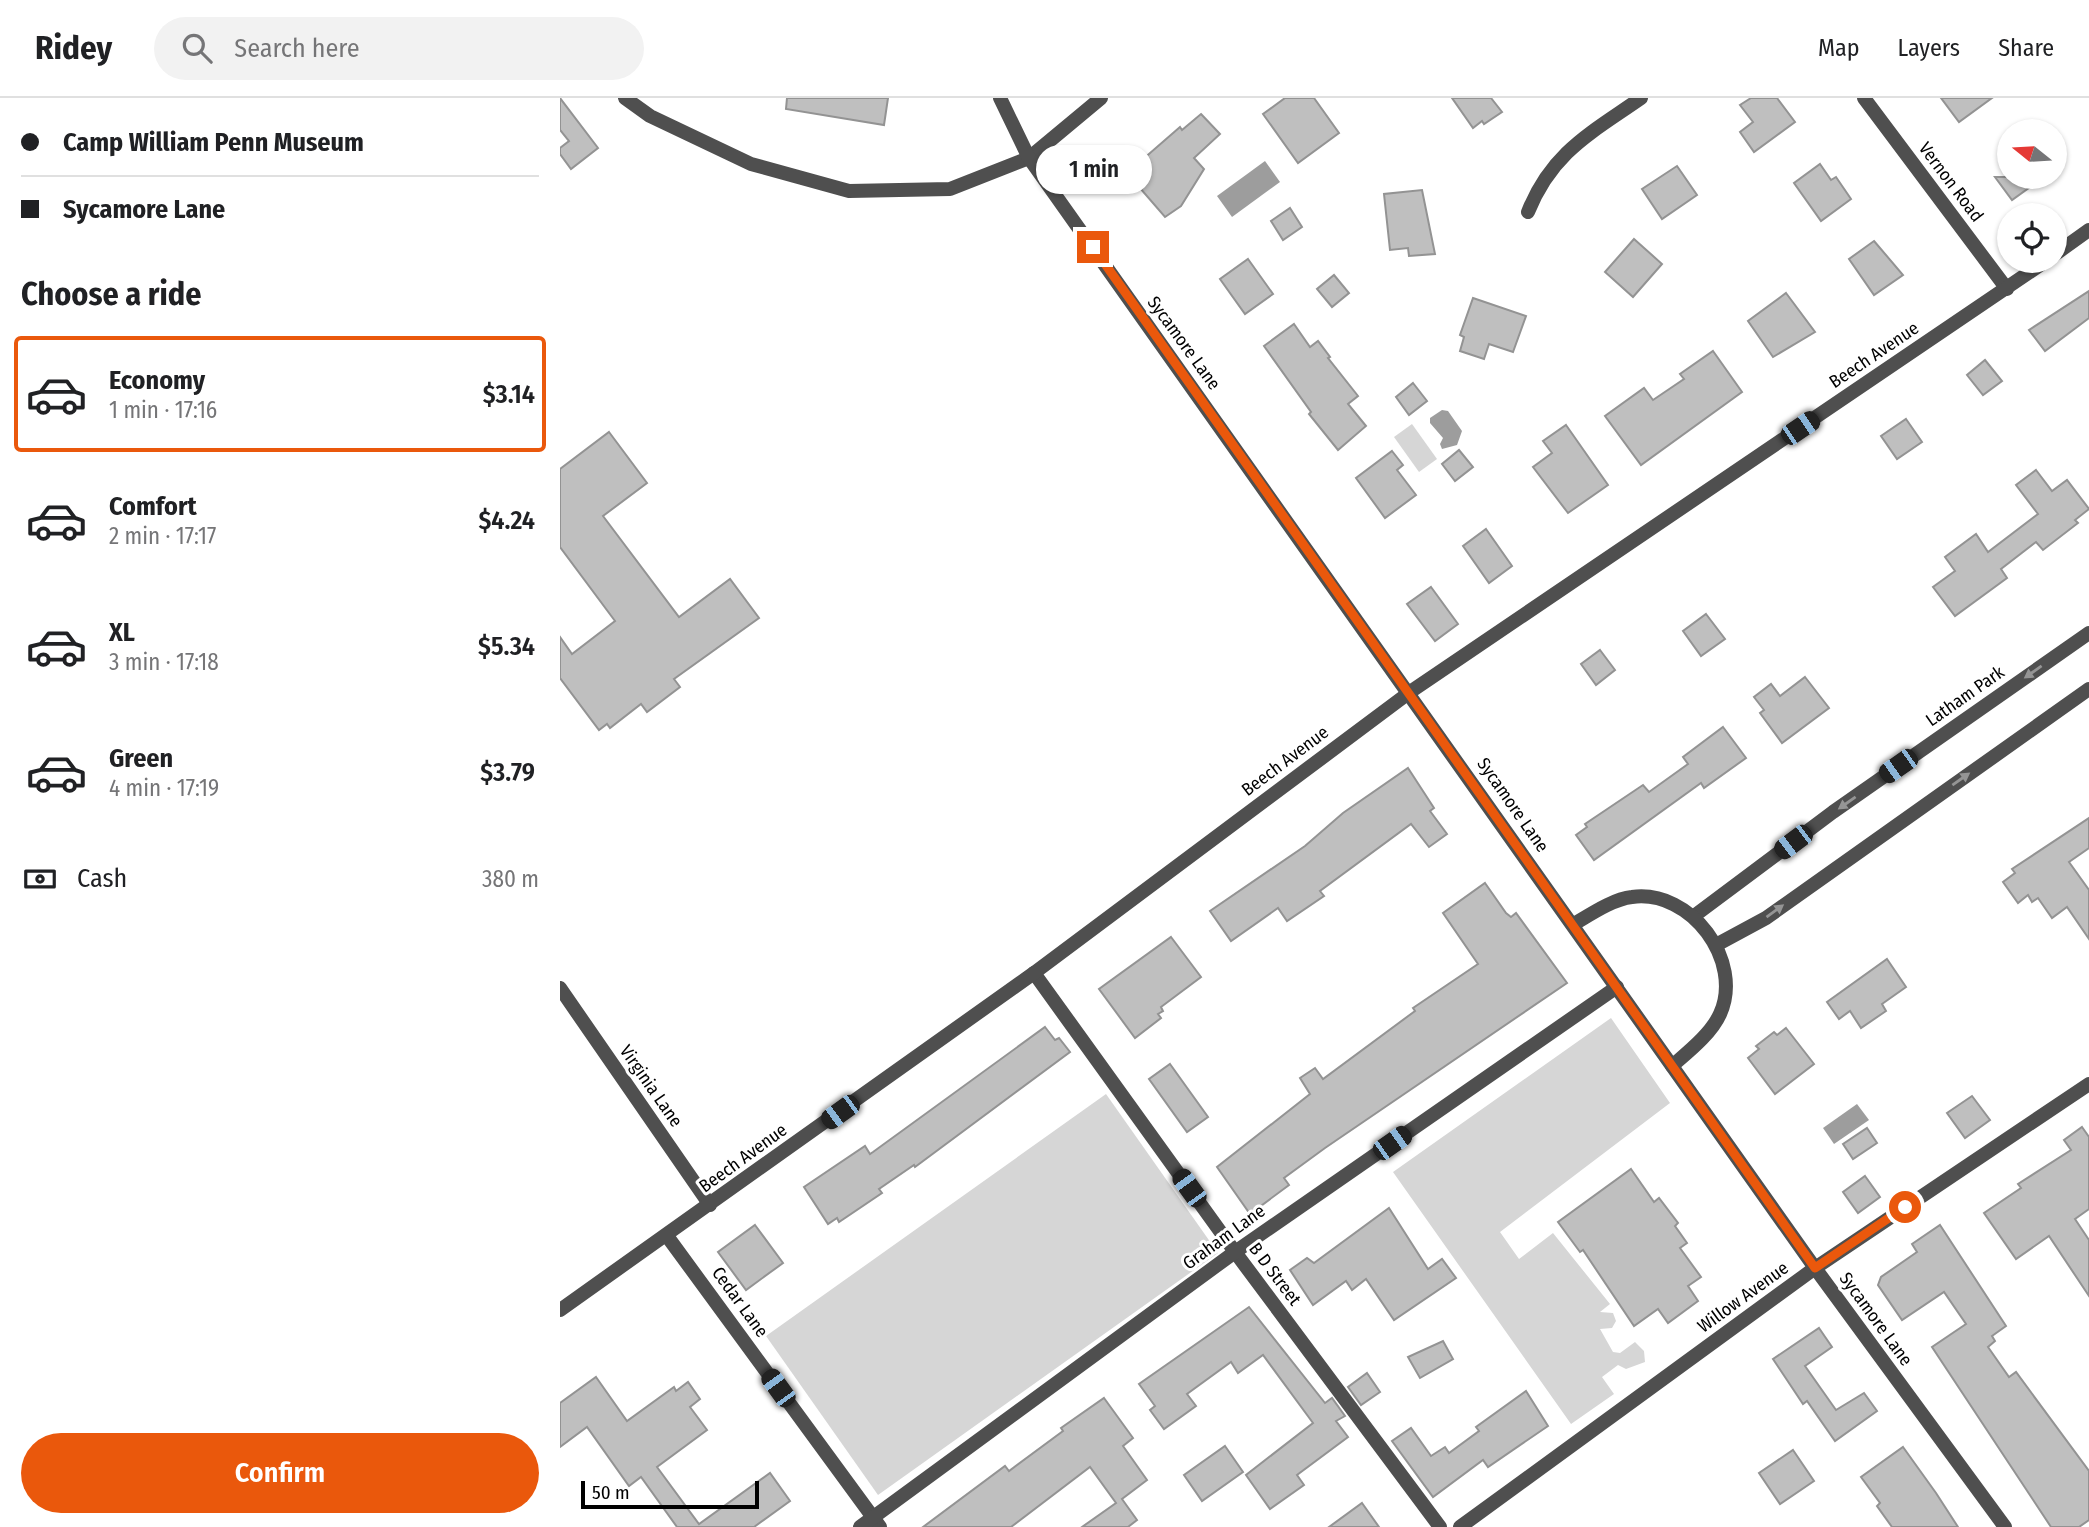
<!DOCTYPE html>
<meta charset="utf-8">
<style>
body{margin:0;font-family:"Fira Sans Condensed",sans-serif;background:#f2f2f2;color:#202124;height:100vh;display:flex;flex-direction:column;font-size:26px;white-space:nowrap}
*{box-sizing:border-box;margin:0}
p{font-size:23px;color:#757577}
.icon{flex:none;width:38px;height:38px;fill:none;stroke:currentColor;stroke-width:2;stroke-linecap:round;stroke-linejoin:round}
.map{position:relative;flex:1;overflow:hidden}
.panel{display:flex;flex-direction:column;background:#fff;width:560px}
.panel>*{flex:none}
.hud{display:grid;align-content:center;height:154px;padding:0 21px;background:#fff}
.needle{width:46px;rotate:288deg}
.controls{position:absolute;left:1437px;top:21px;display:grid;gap:14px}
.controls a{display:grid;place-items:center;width:70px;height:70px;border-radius:50%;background:#fff;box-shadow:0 2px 5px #0004;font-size:35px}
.scale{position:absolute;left:21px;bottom:18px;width:178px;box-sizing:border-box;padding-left:7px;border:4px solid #000;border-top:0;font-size:19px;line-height:24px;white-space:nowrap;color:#000;-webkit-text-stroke:5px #fff;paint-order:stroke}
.end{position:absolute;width:32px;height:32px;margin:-16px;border:9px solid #ea580c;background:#fff;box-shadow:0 0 0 4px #fff}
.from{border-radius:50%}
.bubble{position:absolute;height:49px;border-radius:24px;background:#fff;box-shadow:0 2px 5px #0004;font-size:23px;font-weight:600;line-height:49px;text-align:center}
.car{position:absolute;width:21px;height:42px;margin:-21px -10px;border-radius:9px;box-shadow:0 0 5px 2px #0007;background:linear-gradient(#222 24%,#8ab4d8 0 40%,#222 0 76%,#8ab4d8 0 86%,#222 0)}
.hud b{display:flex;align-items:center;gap:24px;height:66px;font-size:26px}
.hud b+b{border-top:2px solid #e0e0e0}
.hud i{width:18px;height:18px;background:#202124}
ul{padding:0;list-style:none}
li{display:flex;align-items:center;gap:21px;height:116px;margin:0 14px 10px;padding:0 7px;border:4px solid transparent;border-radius:7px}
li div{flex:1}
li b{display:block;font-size:26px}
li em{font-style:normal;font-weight:600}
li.active{border-color:#ea580c}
li>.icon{width:63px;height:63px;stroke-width:1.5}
h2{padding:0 21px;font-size:32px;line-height:84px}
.pay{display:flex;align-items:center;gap:18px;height:77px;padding:0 21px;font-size:26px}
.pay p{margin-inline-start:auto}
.button{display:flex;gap:14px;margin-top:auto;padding:14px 21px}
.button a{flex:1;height:80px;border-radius:42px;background:#ea580c;color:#fff;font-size:28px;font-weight:600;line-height:80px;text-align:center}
header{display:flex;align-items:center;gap:42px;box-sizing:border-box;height:98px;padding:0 35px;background:#fff;border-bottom:2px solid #e0e0e0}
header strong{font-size:33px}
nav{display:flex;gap:38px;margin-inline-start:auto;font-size:24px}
.search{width:490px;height:63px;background:#f2f2f2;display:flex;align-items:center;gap:18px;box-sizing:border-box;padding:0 24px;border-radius:38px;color:#757577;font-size:26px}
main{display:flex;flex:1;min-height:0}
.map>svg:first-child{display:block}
.green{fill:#d6d6d6}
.water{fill:#9d9d9d}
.building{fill:#bfbfbf;stroke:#939393;stroke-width:2}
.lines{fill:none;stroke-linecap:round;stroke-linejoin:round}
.minor{stroke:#4f4f4f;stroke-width:14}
.oneway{fill:#959595}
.route{stroke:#ea580c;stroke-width:9}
.labels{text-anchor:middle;stroke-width:6;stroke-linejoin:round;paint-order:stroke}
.street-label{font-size:18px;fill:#000;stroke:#fff}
</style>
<header>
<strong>Ridey</strong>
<div class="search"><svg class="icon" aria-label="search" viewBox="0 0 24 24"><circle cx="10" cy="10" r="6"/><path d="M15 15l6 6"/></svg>Search here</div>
<nav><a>Map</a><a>Layers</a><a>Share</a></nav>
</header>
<main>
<section class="panel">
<div class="hud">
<b><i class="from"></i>Camp William Penn Museum</b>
<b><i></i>Sycamore Lane</b>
</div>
<h2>Choose a ride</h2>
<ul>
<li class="active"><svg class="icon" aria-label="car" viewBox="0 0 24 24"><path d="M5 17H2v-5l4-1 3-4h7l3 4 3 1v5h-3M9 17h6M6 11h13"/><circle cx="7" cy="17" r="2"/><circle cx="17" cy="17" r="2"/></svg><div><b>Economy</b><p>1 min · 17:16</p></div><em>$3.14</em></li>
<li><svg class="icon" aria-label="car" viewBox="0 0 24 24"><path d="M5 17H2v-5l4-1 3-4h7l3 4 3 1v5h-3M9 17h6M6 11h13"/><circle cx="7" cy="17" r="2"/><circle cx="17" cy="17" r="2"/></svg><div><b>Comfort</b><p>2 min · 17:17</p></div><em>$4.24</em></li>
<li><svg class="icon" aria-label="car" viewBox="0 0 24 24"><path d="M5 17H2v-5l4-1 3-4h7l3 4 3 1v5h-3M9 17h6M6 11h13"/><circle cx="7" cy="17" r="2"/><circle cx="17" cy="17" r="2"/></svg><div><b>XL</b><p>3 min · 17:18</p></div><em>$5.34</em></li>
<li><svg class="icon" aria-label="car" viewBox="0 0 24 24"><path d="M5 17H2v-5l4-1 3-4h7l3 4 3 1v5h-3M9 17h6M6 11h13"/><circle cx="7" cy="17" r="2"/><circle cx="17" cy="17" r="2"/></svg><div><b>Green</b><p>4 min · 17:19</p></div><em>$3.79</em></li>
</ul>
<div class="pay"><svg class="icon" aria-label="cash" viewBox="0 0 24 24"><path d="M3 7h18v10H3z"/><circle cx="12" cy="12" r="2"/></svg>Cash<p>380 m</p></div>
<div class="button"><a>Confirm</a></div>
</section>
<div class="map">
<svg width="1529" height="1429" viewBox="0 0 1529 1429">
<rect width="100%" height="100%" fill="#fff"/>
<!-- green -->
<g class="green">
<polygon points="852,326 877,361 859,374 834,339"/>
<polygon points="1051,920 1110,1005 940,1134 959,1161 993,1135 1050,1206 1040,1214 1053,1215 1056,1223 1052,1230 1040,1231 1053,1254 1060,1255 1075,1244 1084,1253 1085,1264 1066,1271 1058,1267 1042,1279 1054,1296 1011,1326 833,1074"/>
<polygon points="546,996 658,1155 318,1397 206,1238"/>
</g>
<!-- water -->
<g class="water">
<polygon points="705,63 720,84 672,119 657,98"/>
<polygon points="882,312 888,313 902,333 897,347 882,351 880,346 883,340 870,325 870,320"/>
<polygon points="1297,1006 1309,1022 1274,1046 1263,1030"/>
</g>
<!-- building -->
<g class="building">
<polygon points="0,0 38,50 11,71 0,56 0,50 9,43 0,32"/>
<polygon points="227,0 328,0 324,27 226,11"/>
<polygon points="725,0 754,0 779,35 738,65 703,16"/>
<polygon points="892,0 931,0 942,14 924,26 922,23 913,30"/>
<polygon points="1191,0 1217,0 1235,24 1194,54 1180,34 1193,24 1180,7"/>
<polygon points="1381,0 1432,0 1399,24"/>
<polygon points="641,16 660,36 634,60 644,71 621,108 605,119 567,75 620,29 622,32"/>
<polygon points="1260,66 1271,82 1276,79 1291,101 1261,123 1234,85"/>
<polygon points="1117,68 1137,97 1102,121 1082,91"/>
<polygon points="1435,79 1484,79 1452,102"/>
<polygon points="862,92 875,156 849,158 848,150 830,152 824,96"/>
<polygon points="730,110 742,129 723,142 711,123"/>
<polygon points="1074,141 1102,166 1073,199 1045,174"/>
<polygon points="1314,143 1343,177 1314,197 1289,161"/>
<polygon points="688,161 713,196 685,216 660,181"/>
<polygon points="774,177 789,195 772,209 757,191"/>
<polygon points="1529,193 1529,220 1485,253 1469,232"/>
<polygon points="1226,195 1255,234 1213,259 1188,223"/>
<polygon points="913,200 966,218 953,254 929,246 924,261 900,253 904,239 900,237"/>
<polygon points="734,226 750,249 758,243 770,259 768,260 798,298 788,306 806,328 778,352 749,316 751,314 704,248"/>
<polygon points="1153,253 1182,294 1081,367 1045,318 1084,290 1093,302 1124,281 1120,276"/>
<polygon points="1425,262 1442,283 1423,297 1407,277"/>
<polygon points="853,285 867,303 849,317 836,299"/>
<polygon points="1346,321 1362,344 1337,361 1321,338"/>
<polygon points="1006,327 1048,387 1008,415 973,369 992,355 983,343"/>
<polygon points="49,334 87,385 43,418 119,519 170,481 199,520 114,581 120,589 87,614 81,606 50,630 47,626 39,632 0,580 0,539 12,556 55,523 0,449 0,371"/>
<polygon points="899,352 913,369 895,383 882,366"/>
<polygon points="832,353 843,367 837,372 856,397 825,420 796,380"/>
<polygon points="1476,372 1492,393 1507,382 1529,411 1515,422 1518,425 1483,452 1476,444 1441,471 1447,480 1395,518 1373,489 1395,473 1385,459 1416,436 1428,454 1478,416 1456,387"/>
<polygon points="926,431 952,468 929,485 903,448"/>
<polygon points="871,489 898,526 875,543 847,506"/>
<polygon points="1146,516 1165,541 1141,558 1123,533"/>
<polygon points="1040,552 1055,572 1036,587 1021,566"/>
<polygon points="1245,579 1269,610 1222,645 1200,615 1204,612 1194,599 1211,586 1220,598"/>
<polygon points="1163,629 1186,660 1144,690 1141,685 1034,762 1016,737 1027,729 1025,726 1083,687 1089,694 1128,666 1123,659"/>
<polygon points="848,670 874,710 870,713 887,736 869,749 851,726 760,793 764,798 727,823 718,810 671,843 650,813 745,748 783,715"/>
<polygon points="1529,720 1529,750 1509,764 1529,792 1529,841 1507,809 1492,820 1478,800 1472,804 1468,797 1458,805 1443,784 1455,775 1452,771"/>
<polygon points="925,785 946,815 951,819 956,815 1007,885 765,1050 724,1080 729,1087 690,1116 657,1069 750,996 740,980 755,970 763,981 855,913 853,910 918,866 883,815"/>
<polygon points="611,839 641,879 601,909 603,913 598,916 601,920 575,940 539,891"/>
<polygon points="1327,861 1346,889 1322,906 1326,913 1301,930 1290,913 1279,921 1267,904"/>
<polygon points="485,929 495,942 499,940 510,954 355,1069 354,1067 319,1091 322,1095 279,1124 277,1120 268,1126 244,1089 305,1048 310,1056 313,1054"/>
<polygon points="1226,930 1254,966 1215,996 1188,960 1199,951 1196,948 1214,934 1217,937"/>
<polygon points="610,966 648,1019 627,1034 589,981"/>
<polygon points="1412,998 1430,1022 1405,1040 1387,1015"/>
<polygon points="1522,1029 1529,1039 1529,1111 1515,1121 1529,1142 1529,1198 1489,1138 1456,1161 1424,1115 1461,1090 1458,1086 1511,1052 1504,1042"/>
<polygon points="1307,1030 1317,1045 1293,1061 1283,1046"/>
<polygon points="1071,1071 1094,1104 1099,1100 1118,1125 1115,1128 1127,1145 1120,1150 1141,1179 1128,1188 1138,1203 1108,1225 1098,1211 1074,1228 1023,1152 1020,1154 998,1124"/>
<polygon points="1305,1078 1320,1099 1298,1115 1283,1094"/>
<polygon points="829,1110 868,1171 882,1161 896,1180 834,1222 806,1181 792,1192 786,1183 753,1207 730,1172 747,1160 754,1165"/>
<polygon points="195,1127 223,1165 186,1192 158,1154"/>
<polygon points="1380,1127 1446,1228 1432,1238 1435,1243 1428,1249 1449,1279 1456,1274 1529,1373 1529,1422 1519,1429 1491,1429 1372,1249 1406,1226 1384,1194 1342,1222 1318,1187 1321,1179 1357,1154 1352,1146"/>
<polygon points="689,1209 765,1305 772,1300 785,1318 776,1323 788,1339 737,1377 744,1387 710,1411 686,1377 753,1325 703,1257 678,1275 671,1264 627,1296 636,1308 604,1331 590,1312 595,1308 579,1286"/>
<polygon points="1259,1230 1272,1249 1245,1268 1276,1312 1304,1295 1317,1313 1275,1343 1247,1303 1243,1306 1213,1261"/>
<polygon points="883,1243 893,1261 860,1280 848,1259"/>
<polygon points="807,1275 820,1294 801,1307 788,1289"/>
<polygon points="36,1279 67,1323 114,1289 116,1293 128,1284 140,1301 130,1309 147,1332 97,1369 139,1426 210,1375 230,1403 194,1429 117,1429 81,1379 69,1388 27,1329 0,1349 0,1305"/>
<polygon points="966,1293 988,1328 928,1369 923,1362 873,1399 832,1343 851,1330 871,1358 885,1349 889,1355 919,1333 916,1329"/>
<polygon points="544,1300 573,1340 563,1348 587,1382 562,1401 577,1422 568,1429 522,1429 556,1405 530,1369 451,1429 363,1429 445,1368 449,1373 503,1333 501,1330"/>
<polygon points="665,1348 683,1374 642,1403 624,1377"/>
<polygon points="1343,1349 1376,1395 1398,1429 1332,1429 1317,1408 1320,1405 1301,1379"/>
<polygon points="1233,1352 1254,1383 1220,1406 1199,1375"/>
<polygon points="802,1405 819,1429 769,1429"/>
</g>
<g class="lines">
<!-- minor -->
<g class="minor">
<polyline points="65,0 90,18 191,66 289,93 390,91 469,60 541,0"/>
<polyline points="440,0 469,60 1255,1170 1445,1429"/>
<polyline points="1304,0 1447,191"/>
<path d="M968,114C992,54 1031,35 1081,0"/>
<polyline points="1494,157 1529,132"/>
<polyline points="1134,818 1273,714 1529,535"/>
<path d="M1014,826C1031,816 1053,801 1072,799C1131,791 1184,863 1160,916C1151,936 1128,954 1112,968"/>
<polyline points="1156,847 1206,820 1529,591"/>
<polyline points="474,875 675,1154 880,1429"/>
<polyline points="0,890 150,1107"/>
<polyline points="107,1138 320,1429"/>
<polyline points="0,1212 474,875 850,594 1486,163"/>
<polyline points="300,1429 675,1154 1057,889"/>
<polyline points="900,1429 1255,1170 1529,986"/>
</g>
</g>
<!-- one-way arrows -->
<defs><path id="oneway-solid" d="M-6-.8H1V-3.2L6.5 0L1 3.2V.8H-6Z" transform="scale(1.75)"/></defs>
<g class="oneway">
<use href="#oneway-solid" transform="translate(1473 574) rotate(145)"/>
<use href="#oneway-solid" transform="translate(1401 681) rotate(-35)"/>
<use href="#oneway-solid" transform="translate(1287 705) rotate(145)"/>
<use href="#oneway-solid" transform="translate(1215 813) rotate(-36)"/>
</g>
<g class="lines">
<!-- route -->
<polyline class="route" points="533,149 1255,1170 1345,1109"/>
</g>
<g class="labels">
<!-- street labels -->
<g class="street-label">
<text transform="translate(1391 84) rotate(53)" y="6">Vernon Road</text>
<text transform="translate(624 245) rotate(54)" y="6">Sycamore Lane</text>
<text transform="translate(1314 257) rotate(-34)" y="6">Beech Avenue</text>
<text transform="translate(1405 598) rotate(-35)" y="6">Latham Park</text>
<text transform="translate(725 663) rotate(-37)" y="6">Beech Avenue</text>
<text transform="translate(953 707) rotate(55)" y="6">Sycamore Lane</text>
<text transform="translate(91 988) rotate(55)" y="6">Virginia Lane</text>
<text transform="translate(183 1060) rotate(-36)" y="6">Beech Avenue</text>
<text transform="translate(664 1139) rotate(-36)" y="6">Graham Lane</text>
<text transform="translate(715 1176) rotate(53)" y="6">B D Street</text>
<text transform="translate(1183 1199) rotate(-36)" y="6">Willow Avenue</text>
<text transform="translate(180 1204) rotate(54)" y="6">Cedar Lane</text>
<text transform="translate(1316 1221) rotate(54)" y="6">Sycamore Lane</text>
</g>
</g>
</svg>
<div class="controls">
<a><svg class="needle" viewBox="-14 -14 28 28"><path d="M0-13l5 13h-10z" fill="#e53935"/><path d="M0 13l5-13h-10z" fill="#757577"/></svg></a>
<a><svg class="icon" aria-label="locate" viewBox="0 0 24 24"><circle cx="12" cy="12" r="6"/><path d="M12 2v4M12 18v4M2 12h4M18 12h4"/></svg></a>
</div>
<div class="scale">50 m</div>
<i class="end from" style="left:1345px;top:1109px"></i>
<i class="end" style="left:533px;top:149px"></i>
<div class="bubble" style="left:476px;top:47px;width:116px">1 min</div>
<i class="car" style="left:1240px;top:330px;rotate:56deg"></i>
<i class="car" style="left:1338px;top:668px;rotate:235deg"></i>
<i class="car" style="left:1233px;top:744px;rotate:233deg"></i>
<i class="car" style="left:280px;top:1014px;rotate:234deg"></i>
<i class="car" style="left:832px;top:1045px;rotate:55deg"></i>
<i class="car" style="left:629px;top:1090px;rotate:324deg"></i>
<i class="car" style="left:218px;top:1290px;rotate:324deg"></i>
</div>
</main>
